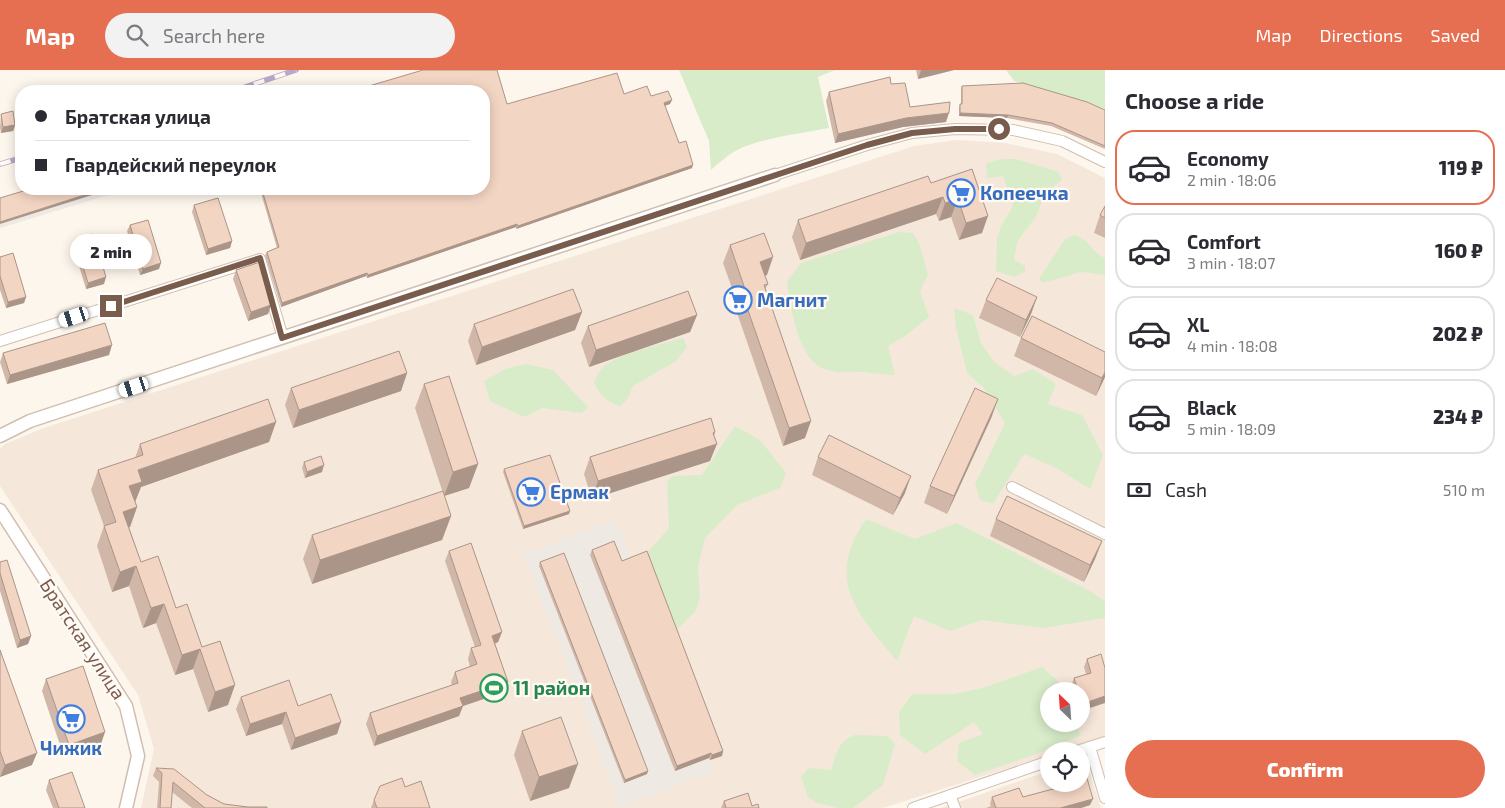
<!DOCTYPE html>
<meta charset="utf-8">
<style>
body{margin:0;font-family:"Exo 2",sans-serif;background:#f2f2f3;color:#2b2b33;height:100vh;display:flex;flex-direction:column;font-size:19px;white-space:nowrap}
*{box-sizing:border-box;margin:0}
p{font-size:16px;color:#7c7c81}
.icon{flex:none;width:28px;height:28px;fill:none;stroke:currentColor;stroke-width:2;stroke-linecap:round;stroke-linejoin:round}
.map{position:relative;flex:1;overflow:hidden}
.drawer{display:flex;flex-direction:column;background:#fff;width:400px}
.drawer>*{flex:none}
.top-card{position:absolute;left:15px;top:15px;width:475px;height:110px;border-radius:20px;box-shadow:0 2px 12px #0003;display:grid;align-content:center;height:110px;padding:0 20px;background:#fff}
.needle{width:32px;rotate:335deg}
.fabs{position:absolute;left:1040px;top:612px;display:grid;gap:10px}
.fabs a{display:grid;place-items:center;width:50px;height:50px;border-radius:50%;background:#fff;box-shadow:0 2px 12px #0003;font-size:25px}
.end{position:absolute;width:22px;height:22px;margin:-11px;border:6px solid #7a5c4d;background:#fff;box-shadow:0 0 0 2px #fff}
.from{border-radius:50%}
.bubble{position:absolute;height:35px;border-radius:18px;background:#fff;box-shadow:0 2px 12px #0003;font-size:16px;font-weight:800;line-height:35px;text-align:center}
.car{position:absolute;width:15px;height:30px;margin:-15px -8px;border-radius:6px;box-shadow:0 0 4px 1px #0007;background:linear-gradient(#fff 24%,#345 0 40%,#fff 0 76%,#345 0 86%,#fff 0)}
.top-card b{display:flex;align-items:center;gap:18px;height:48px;font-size:19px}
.top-card b+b{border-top:1px solid #e1e1e2}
.top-card i{width:12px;height:12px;background:#2b2b33}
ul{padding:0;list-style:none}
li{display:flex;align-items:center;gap:15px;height:75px;margin:0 10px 8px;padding:0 10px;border:2px solid #e1e1e2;border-radius:20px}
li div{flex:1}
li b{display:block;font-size:19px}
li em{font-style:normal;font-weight:800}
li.selected{border-color:#e76f51}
li>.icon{width:45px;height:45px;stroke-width:1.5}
h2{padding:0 20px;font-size:22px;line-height:60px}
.pay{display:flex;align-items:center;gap:12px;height:55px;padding:0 20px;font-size:19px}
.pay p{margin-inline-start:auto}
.primary-button{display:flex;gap:10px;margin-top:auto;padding:10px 20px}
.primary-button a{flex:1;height:58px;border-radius:30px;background:#e76f51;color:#fff;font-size:20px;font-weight:800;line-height:58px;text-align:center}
header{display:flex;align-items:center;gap:30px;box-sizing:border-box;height:70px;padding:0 25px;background:#e76f51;color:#fff}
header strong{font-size:24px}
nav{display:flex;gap:28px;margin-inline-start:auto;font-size:18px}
.search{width:350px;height:45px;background:#f2f2f3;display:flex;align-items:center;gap:12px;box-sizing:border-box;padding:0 18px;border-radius:28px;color:#7c7c81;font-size:19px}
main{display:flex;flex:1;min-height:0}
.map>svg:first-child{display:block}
.residential{fill:#f5e8da;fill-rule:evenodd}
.industrial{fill:#efe9e4}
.green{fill:#d8ecc9}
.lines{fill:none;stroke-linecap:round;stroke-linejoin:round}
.minor-casing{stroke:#d1beb0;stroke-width:12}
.tertiary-casing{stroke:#d1beb0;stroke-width:15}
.minor{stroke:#fff;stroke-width:10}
.tertiary{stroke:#fff;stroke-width:12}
.rail-casing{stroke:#b9a8c9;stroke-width:5.5}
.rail{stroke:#fffaf3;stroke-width:4;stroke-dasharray:11;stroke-linecap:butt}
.wall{fill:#d1b7a8}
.shaded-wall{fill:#aa9588}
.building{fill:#f3d5c3;stroke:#aa9588}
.route{stroke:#7a5c4d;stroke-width:6}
.labels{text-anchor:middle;stroke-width:4.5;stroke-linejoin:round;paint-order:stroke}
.shop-label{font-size:19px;font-weight:bold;fill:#366cbe;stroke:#fffaf3;text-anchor:start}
.street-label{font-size:19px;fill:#7a5c4d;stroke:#fffaf3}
.leisure-label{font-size:19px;font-weight:bold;fill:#27864d;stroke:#fffaf3;text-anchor:start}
</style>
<header>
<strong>Map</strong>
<div class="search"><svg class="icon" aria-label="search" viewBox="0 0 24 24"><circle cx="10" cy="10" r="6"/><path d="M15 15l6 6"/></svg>Search here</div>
<nav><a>Map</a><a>Directions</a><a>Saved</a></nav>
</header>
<main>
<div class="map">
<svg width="1105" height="738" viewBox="0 0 1105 738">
<rect width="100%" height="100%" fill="#fdf6ec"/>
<!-- residential -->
<g class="residential">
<path d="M956,70L1005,73L1057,84L1105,108V667L1060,681H1049V685L883,738H141L154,679L138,625L0,416V379L5,374L41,359L914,76ZM1049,621H1081V654H1049Z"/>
<polygon points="1085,689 1101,738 941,738 1049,701 1049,714 1081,714 1081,690"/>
</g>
<!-- industrial -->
<g class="industrial">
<polygon points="29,119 128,119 0,158 0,128"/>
<polygon points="616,449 714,702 619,737 585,642 523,484"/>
</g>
<!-- green -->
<g class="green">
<path d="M679,0H835L818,7L829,58C803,63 762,68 739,79C729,84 720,92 711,100L709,71Z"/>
<polygon points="1006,0 1105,0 1105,39 1087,32 1014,11"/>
<polygon points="1003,89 1016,89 1059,102 1062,110 1045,122 1037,145 1017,172 1014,190 1025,196 1025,202 1014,207 996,201 997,168 1001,156 1013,136 1003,106 987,108 986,93"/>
<path d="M899,162L913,163L920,176L928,205L920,221L929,247L905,266L888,276L895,305C885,305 875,303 864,302C851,302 835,304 822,298C798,288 790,234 787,211L801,193Z"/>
<path d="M1075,165C1089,169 1092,183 1105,188V205L1081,202L1043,213L1039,209L1065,169Z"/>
<polygon points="954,238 973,245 981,273 994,292 1014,306 1033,299 1056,314 1048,334 1082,345 1103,385 1090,419 1056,398 1024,384 993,434 980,430 975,414 1005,353 983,317 967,303 956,258"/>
<path d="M683,268L687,277L676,291L633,316L628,328L620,337C608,331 600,326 594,313C596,309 598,303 601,299C614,285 664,273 683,268Z"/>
<polygon points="526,294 553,300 588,337 582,343 543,338 524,347 490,331 484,311 505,299"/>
<polygon points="735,356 760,370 786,403 780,418 737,435 705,468 698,497 700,526 696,541 674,562 639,492 669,458 667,412 672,406 702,405"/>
<path d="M866,449L915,469L957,453L1090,521L1105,531V548L1044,558L982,550L950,561L914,546L897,591C857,543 824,510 866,449Z"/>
<polygon points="1042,597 1064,617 1065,621 1049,621 1049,654 1076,654 1081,665 1039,683 975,705 957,691 959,673 983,664 974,652 925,684 900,665 899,642 912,624 954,624 983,618"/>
<path d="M855,665L888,666L895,674L883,715L853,738H839L817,733L808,727L801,707L809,698L831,700C837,683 837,672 855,665Z"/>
</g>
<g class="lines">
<!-- minor casing -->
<g class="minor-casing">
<g id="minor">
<polyline points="775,105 867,75 912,63 955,59 1013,60 1062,71 1105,92"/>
<polyline points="0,271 260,189 283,268"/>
<polyline points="1012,417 1105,464"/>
<polyline points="1090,677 1105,728"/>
<polyline points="1077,681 1105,672"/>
<polyline points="950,725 955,738"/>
<polyline points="913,738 1049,691"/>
</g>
</g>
<!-- tertiary casing -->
<g class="tertiary-casing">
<g id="tertiary">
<polyline points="0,366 30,351 775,105"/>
<polyline points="0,440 126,636 138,686 126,738"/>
</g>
</g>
<!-- minor -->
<use href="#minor" class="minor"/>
<!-- tertiary -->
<use href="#tertiary" class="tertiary"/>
<!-- rail casing -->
<g class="rail-casing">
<g id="rail">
<polyline points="233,21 296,0"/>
<polyline points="0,94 21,88"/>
</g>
</g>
<!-- rail -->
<use href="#rail" class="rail"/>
</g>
<!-- wall -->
<g class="wall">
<polygon points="916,0 954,0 918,9"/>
<polygon points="891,14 910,37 946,52 903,57 835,73 826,31 829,22"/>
<polygon points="962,16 1105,40 1105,79 1051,56 1007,48 959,46 959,37 960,34 961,34 961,19"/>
<polygon points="624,24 651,26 670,34 665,36 679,73 692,98 516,159 516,157 367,208 366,206 281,237 265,185 267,182 277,178 261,123 262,120 484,119 507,34"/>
<polygon points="1,44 15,55 13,61 1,63 0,58"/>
<polygon points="972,99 982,163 959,170 951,147 939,151 936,144 800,190 792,167 798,150 931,113"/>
<polygon points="194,135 232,171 230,178 206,185 192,142"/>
<polygon points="1105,136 1105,168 1094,163 1100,145"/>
<polygon points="130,155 159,199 140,205 127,161"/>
<polygon points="75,170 104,214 86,219 73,176"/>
<polygon points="730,175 767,205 765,205 768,214 765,220 805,368 783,376 737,243 739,238 723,193"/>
<polygon points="0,187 26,227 24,233 6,238 0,220"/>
<polygon points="236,200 271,235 268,244 248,251 233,209"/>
<polygon points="1037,227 1031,244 1020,267 979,248 986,230"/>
<polygon points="582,242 575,260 476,295 468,271 474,254"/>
<polygon points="697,245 690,262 589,297 581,273 588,256"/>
<polygon points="1021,268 1105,282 1105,308 1105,307 1096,326 1014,286"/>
<polygon points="3,283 109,285 7,314 0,292"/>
<polygon points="407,303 401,321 293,358 285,335 291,318"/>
<polygon points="424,314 478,394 469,418 444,426 415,338"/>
<polygon points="992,346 947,444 924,433 930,416"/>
<polygon points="276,352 269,372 141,417 135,432 137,437 130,457 129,457 141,492 176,538 202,577 228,635 208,642 193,599 175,605 156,553 143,558 129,516 112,522 97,476 104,456 91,420 98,400 135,388 140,374"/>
<polygon points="715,362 714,366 710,391 592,429 584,404 590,387"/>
<polygon points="818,387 905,423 893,445 812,405"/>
<polygon points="304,392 322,402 305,408 302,398"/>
<polygon points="504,399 569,444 523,459 503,402"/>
<polygon points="451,446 442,470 312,514 303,489 312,465"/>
<polygon points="996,449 1102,471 1095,489 1084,512 990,466"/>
<polygon points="592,480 622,491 723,681 722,686 710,690 709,688 675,701 590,485"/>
<polygon points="449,481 502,562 498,572 495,574 508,612 504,622 463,636 459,646 374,676 366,654 370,643 452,615 451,612 455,602 470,597 468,589 471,578 475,577 445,491"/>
<polygon points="0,492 31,566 28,574 17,578 0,521"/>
<polygon points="540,492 647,704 624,713 539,496"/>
<polygon points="0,580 32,695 0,707"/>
<polygon points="1101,584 1081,641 1081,621 1073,621 1071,616 1074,608 1086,604 1084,597 1087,589"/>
<polygon points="46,609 101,674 64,687 42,621"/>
<polygon points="241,627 298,636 341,652 337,664 291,680 282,654 246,666 236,639"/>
<polygon points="522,661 569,718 530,731 514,685"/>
<polygon points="156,698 224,734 248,737 267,738 192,738 172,722 171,738 157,738 159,712 153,706"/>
<polygon points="49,710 85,738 53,738 46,720"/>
<polygon points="1063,714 1081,714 1090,735 1081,738 986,738 991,736 990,734 992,727 1023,727 1064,716"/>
<polygon points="405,717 430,738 371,738 374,730"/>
<polygon points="724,731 752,736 759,738 721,738"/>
</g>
<!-- shaded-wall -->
<g class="shaded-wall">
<polygon points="921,0 954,0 918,9"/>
<polygon points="672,30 670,34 663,36 664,33"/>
<polygon points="949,43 946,52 903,57 835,73 838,64 906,48"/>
<polygon points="960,43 1008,45 1007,48 959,46"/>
<polygon points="15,55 13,61 1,63 3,57"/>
<polygon points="693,95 692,98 516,159 518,156"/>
<polygon points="103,119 111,119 0,154 0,152"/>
<polygon points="943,127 936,144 800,190 806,173"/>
<polygon points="958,129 951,147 939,151 945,133"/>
<polygon points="988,146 982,163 959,170 966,153"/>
<polygon points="517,154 516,157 367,208 368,205"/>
<polygon points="232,171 230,178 206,185 208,179"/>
<polygon points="773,187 767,205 754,209 760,192"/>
<polygon points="161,193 159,199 140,205 143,199"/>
<polygon points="367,203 366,206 281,237 282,233"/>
<polygon points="106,207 104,214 86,219 88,213"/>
<polygon points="26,227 24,233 6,238 8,232"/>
<polygon points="1037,227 1031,244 1020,267 1026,250"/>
<polygon points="271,235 268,244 248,251 251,242"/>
<polygon points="582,242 575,260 476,295 482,277"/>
<polygon points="697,245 690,262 589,297 596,280"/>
<polygon points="112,275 109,285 7,314 10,305"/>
<polygon points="1105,302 1105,307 1096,326 1102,308"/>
<polygon points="407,303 401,321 293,358 299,340"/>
<polygon points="998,329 992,346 947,444 954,426"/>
<polygon points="811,351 805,368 783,376 789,358"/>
<polygon points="276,352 269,372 141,417 135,432 122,436 129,416 138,400"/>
<polygon points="715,362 710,376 717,374 710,391 592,429 598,411"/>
<polygon points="478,394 469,418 444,426 453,402"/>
<polygon points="324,395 322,402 305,408 307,402"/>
<polygon points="911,406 905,423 893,445 900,428"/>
<polygon points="137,437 130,457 116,462 123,442"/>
<polygon points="570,441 569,444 523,459 524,456"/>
<polygon points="451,446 442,470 312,514 320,490"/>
<polygon points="1102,471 1095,489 1084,512 1090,495"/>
<polygon points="136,496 129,516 112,522 120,502"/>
<polygon points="164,534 156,553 143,558 151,538"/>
<polygon points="502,562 498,572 488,576 492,566"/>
<polygon points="31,566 28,574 17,578 20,570"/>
<polygon points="200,579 193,599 175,605 182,585"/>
<polygon points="508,612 504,622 463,636 459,646 374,676 377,666 460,628"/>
<polygon points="235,615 228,635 208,642 215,622"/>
<polygon points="1105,626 1105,633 1081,641 1082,634"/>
<polygon points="286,642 282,654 246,666 250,654"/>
<polygon points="341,652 337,664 291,680 295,668"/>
<polygon points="105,662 101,674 64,687 69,675"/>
<polygon points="723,681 722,686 710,690 712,685"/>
<polygon points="37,683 32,695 0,707 5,695"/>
<polygon points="711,683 709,688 675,701 677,696"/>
<polygon points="578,694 569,718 530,731 539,707"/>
<polygon points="648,701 647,704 624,713 625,710"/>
<polygon points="1093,729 1090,735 1081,738 1060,738"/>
</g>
<!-- building -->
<g class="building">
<polygon points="423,0 497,0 507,34 617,3 624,24 647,16 651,26 668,21 672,30 664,33 679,73 686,71 693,95 518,156 517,154 368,205 367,203 282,233 267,182 279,177 262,120 267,119 484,119 484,21 352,21"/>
<polygon points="890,7 891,14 905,13 910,37 950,32 949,43 906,48 838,64 829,22"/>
<polygon points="1023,13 1087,32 1105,40 1105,76 1052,53 1008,45 960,43 960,34 962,34 962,16"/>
<polygon points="13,41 15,55 3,57 1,44"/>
<polygon points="972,99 988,146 966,153 958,129 945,133 943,127 806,173 798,150 928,106 931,113"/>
<polygon points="30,119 103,119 0,152 0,128"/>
<polygon points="218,128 232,171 208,179 194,135"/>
<polygon points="1105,136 1105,148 1100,145"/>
<polygon points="148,150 161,193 143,199 130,155"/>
<polygon points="764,163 773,187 760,192 768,214 764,215 811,351 789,358 743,226 747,225 730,175"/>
<polygon points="93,164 106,207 88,213 75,170"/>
<polygon points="13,183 26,227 8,232 0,206 0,187"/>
<polygon points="260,192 271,235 251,242 236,200"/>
<polygon points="997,208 1037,227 1026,250 986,230"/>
<polygon points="573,219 582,242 482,277 474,254"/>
<polygon points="688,221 697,245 596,280 588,256"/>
<polygon points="1032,246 1105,282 1105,302 1102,308 1021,268"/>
<polygon points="105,253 112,275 10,305 3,283"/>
<polygon points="399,281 407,303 299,340 291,318"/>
<polygon points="449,306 478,394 453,402 424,314"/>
<polygon points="975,318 998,329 954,426 930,416"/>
<polygon points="268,329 276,352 138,400 142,412 129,416 137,437 123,442 141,492 158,486 176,538 187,534 202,577 220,571 235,615 215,622 200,579 182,585 164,534 151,538 136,496 120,502 104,456 116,452 98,400 143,385 140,374"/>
<polygon points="711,348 715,362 713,363 717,374 598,411 590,387"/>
<polygon points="829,365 911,406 900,428 818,387"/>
<polygon points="550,385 570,441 524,456 504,399"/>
<polygon points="321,386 324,395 307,402 304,392"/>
<polygon points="443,421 451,446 320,490 312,465"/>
<polygon points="1007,426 1102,471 1090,495 996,449"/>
<polygon points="614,471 622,491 647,481 723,681 712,685 711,683 677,696 592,480"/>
<polygon points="471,473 502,562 492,566 508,612 460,628 463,636 377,666 370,643 458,613 455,602 477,594 471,578 481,575 449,481"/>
<polygon points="564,483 648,701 625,710 540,492"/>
<polygon points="7,490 31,566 20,570 0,503 0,492"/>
<polygon points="0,580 37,683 5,695 0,681"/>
<polygon points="1101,584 1105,598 1105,626 1082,634 1081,621 1078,621 1074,608 1091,603 1087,589"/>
<polygon points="83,596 105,662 69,675 46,609"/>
<polygon points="289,610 298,636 331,624 341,652 295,668 286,642 250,654 241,627"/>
<polygon points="561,647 578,694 539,707 522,661"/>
<polygon points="156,698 174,699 207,725 224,734 248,737 267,737 267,738 205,738 173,712 171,738 160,738 162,703"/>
<polygon points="1084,698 1093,729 1060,738 996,738 992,727 1019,718 1023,727 1068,715 1067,714 1081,714 1081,699"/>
<polygon points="72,702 85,738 59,738 49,710"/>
<polygon points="402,708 405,717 421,711 430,738 377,738 374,730 380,716"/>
<polygon points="748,723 752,736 758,734 759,738 726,738 724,731"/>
</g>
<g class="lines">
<!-- route -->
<polyline class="route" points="111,236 260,188 282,268 867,75 912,63 955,59 999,59"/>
</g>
<!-- icons -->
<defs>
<g id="supermarket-ring" transform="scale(1.4375)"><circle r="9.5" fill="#fffaf3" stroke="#3f7fe0" stroke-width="1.5"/><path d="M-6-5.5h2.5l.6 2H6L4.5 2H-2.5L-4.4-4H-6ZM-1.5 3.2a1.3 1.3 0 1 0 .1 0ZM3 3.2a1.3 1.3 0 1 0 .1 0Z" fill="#3f7fe0"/></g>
<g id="stadium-ring" transform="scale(1.4375)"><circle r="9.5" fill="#fffaf3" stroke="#2e9e5b" stroke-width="1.5"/><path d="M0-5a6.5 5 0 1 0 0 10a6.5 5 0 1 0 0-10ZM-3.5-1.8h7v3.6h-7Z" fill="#2e9e5b"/></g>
</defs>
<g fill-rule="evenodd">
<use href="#supermarket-ring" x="961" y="123"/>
<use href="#supermarket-ring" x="738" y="230"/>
<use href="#supermarket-ring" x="531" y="422"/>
<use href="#stadium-ring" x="494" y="618"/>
<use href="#supermarket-ring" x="71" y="649"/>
</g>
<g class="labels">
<!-- shop labels -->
<g class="shop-label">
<text x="980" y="130">Копеечка</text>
<text x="757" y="237">Магнит</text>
<text x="550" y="429">Ермак</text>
<text x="71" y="685" text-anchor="middle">Чижик</text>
</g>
<!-- street labels -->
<g class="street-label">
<text transform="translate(83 569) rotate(57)" y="7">Братская улица</text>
</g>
<!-- leisure labels -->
<g class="leisure-label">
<text x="513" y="625">11 район</text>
</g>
</g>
</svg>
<div class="fabs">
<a><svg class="needle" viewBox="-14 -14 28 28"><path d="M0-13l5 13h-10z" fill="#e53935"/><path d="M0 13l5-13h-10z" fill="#7c7c81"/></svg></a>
<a><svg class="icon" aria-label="locate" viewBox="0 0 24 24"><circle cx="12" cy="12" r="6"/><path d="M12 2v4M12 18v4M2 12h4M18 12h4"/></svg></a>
</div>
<i class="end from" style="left:999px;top:59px"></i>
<i class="end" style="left:111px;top:236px"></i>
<div class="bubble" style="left:70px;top:164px;width:82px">2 min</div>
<i class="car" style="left:74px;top:247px;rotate:252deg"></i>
<i class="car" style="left:134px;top:317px;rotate:252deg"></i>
<div class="top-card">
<b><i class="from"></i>Братская улица</b>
<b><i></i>Гвардейский переулок</b>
</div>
</div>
<section class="drawer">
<h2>Choose a ride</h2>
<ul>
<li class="selected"><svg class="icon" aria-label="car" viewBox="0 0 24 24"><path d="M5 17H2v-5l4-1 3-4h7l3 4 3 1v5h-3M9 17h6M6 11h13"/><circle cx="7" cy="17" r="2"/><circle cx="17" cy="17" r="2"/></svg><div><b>Economy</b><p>2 min · 18:06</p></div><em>119 ₽</em></li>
<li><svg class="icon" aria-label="car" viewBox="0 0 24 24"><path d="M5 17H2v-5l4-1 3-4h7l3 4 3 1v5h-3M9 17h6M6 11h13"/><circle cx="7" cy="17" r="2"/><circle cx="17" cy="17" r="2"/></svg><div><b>Comfort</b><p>3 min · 18:07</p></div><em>160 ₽</em></li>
<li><svg class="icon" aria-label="car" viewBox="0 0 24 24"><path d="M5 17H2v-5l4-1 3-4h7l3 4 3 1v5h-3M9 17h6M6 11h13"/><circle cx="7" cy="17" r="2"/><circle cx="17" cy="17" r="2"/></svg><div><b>XL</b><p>4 min · 18:08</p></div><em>202 ₽</em></li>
<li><svg class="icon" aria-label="car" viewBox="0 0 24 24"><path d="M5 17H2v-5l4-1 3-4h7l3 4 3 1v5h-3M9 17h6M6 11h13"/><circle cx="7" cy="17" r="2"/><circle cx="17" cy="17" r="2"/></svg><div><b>Black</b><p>5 min · 18:09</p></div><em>234 ₽</em></li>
</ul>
<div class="pay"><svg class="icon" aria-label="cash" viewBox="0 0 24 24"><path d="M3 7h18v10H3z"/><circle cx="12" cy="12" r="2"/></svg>Cash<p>510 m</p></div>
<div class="primary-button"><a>Confirm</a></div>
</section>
</main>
